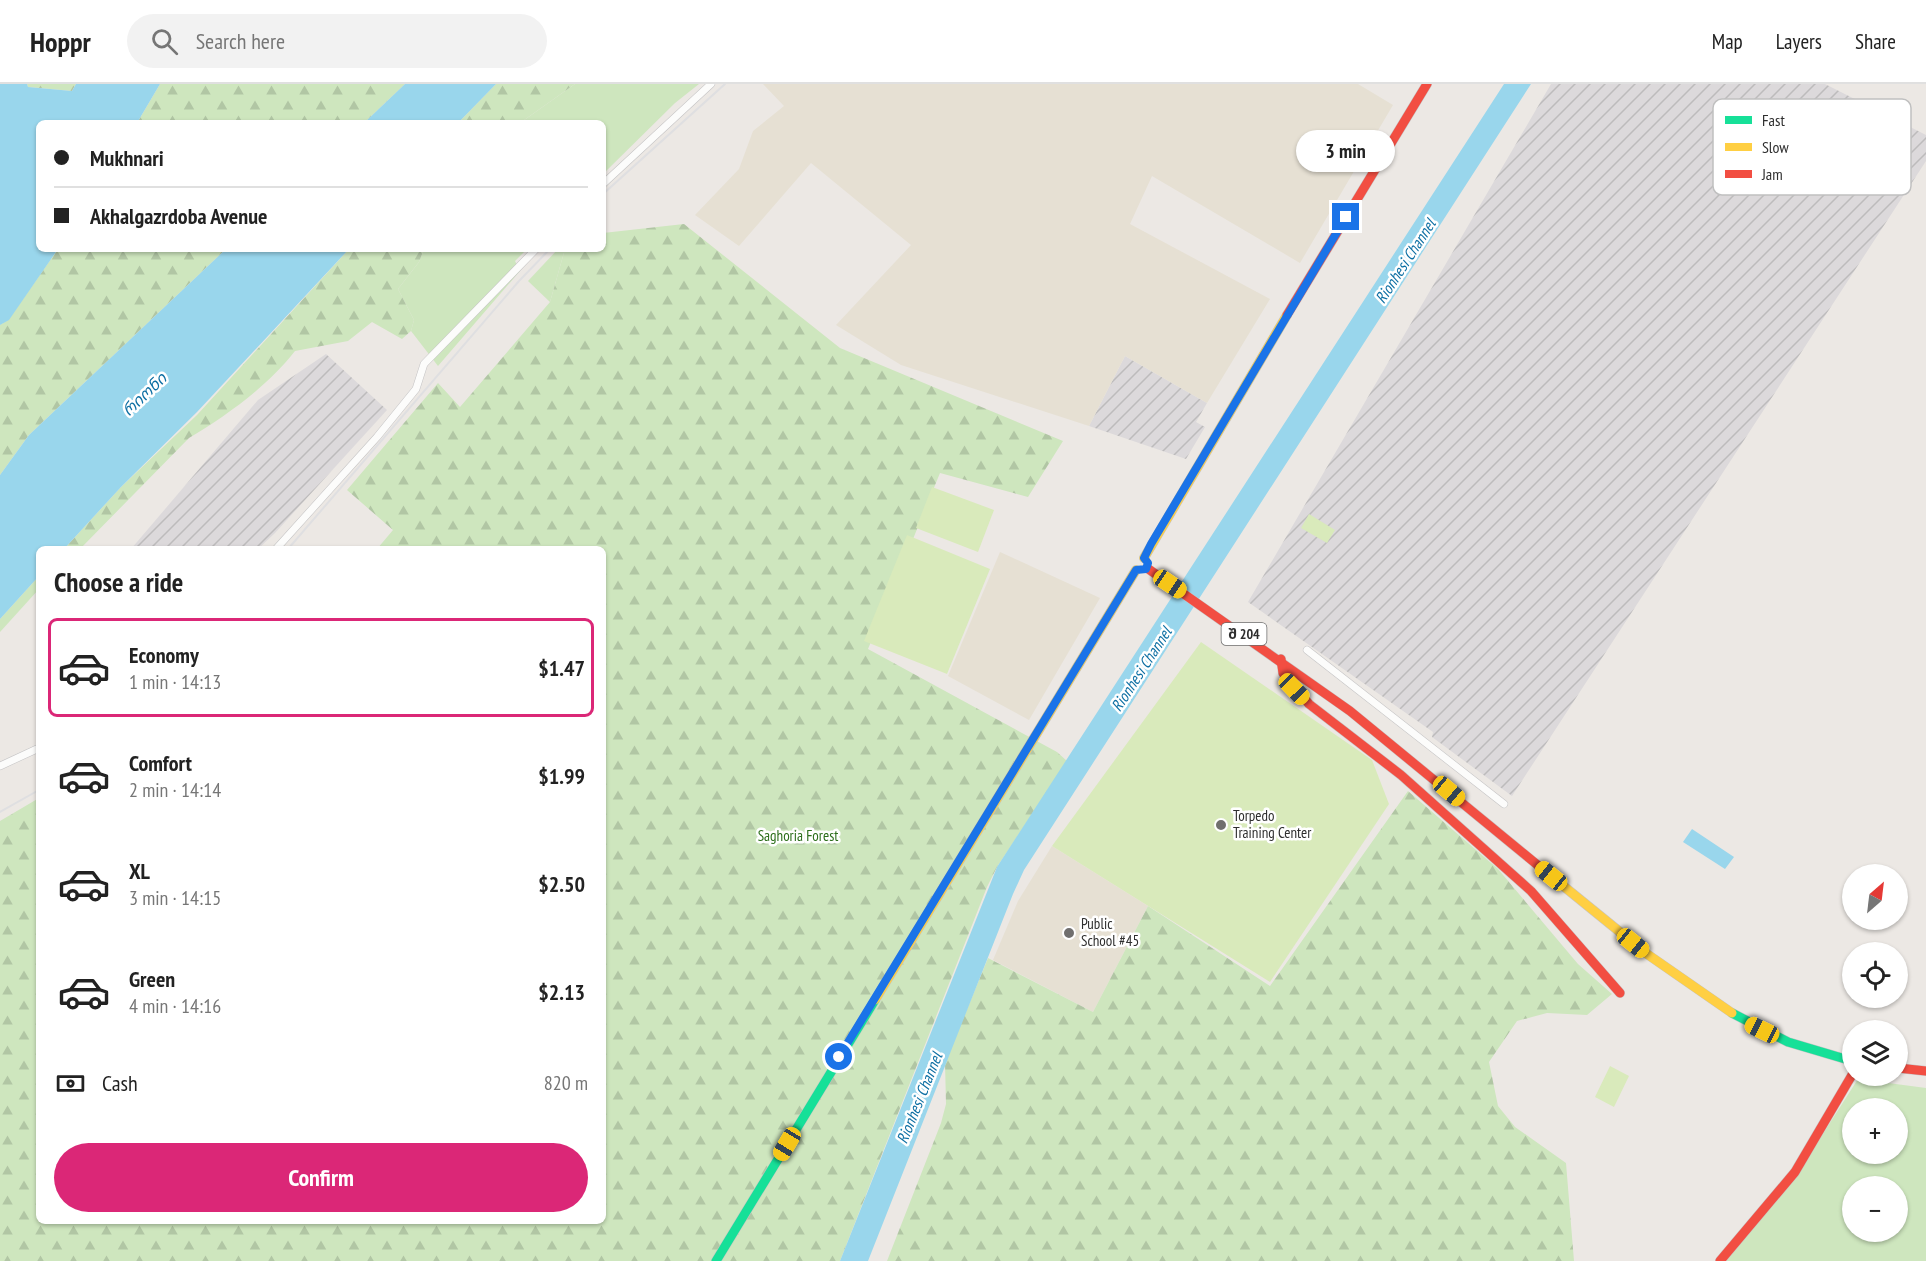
<!DOCTYPE html>
<meta charset="utf-8">
<style>
body{margin:0;font-family:"PT Sans Narrow","Noto Sans Georgian",sans-serif;background:#f2f2f2;color:#222;height:100vh;display:flex;flex-direction:column;font-size:22px;white-space:nowrap}
*{box-sizing:border-box;margin:0}
p{font-size:20px;color:#767676}
.icon{flex:none;width:33px;height:33px;fill:none;stroke:currentColor;stroke-width:2;stroke-linecap:round;stroke-linejoin:round}
.map{position:relative;flex:1;overflow:hidden}
.side{position:absolute;left:36px;top:462px;width:570px;height:678px;display:flex;flex-direction:column;background:#fff;border-radius:9px;box-shadow:0 2px 4px #0004}
.side>*{flex:none}
.guide{position:absolute;left:36px;top:36px;width:570px;height:132px;border-radius:9px;box-shadow:0 2px 4px #0004;display:grid;align-content:center;height:132px;padding:0 18px;background:#fff}
.needle{width:39px;rotate:28deg}
.fabs{position:absolute;left:1842px;top:780px;display:grid;gap:12px}
.fabs a{display:grid;place-items:center;width:66px;height:66px;border-radius:50%;background:#fff;box-shadow:0 2px 4px #0004;font-size:30px}
.end{position:absolute;width:27px;height:27px;margin:-14px;border:8px solid #1a73e8;background:#fff;box-shadow:0 0 0 3px #fff}
.from{border-radius:50%}
.bubble{position:absolute;height:42px;border-radius:21px;background:#fff;box-shadow:0 2px 4px #0004;font-size:20px;font-weight:700;line-height:42px;text-align:center}
.car{position:absolute;width:18px;height:36px;margin:-18px -9px;border-radius:8px;box-shadow:0 0 4px 2px #0007;background:linear-gradient(#f5c518 24%,#345 0 40%,#f5c518 0 76%,#345 0 86%,#f5c518 0)}
.guide b{display:flex;align-items:center;gap:21px;height:57px;font-size:22px}
.guide b+b{border-top:2px solid #e0e0e0}
.guide i{width:15px;height:15px;background:#222}
ul{padding:0;list-style:none}
li{display:flex;align-items:center;gap:18px;height:99px;margin:0 12px 9px;padding:0 6px;border:3px solid transparent;border-radius:9px}
li div{flex:1}
li b{display:block;font-size:22px}
li em{font-style:normal;font-weight:700}
li.on{border-color:#db2777}
li>.icon{width:54px;height:54px;stroke-width:1.5}
h2{padding:0 18px;font-size:27px;line-height:72px}
.pay{display:flex;align-items:center;gap:15px;height:66px;padding:0 18px;font-size:22px}
.pay p{margin-inline-start:auto}
.button{display:flex;gap:12px;margin-top:auto;padding:12px 18px}
.button a{flex:1;height:69px;border-radius:36px;background:#db2777;color:#fff;font-size:24px;font-weight:700;line-height:69px;text-align:center}
header{display:flex;align-items:center;gap:36px;box-sizing:border-box;height:84px;padding:0 30px;background:#fff;border-bottom:2px solid #e0e0e0}
header strong{font-size:28px}
nav{display:flex;gap:33px;margin-inline-start:auto;font-size:21px}
.search{width:420px;height:54px;background:#f2f2f2;display:flex;align-items:center;gap:15px;box-sizing:border-box;padding:0 21px;border-radius:33px;color:#767676;font-size:22px}
.map>svg:first-child{display:block}
.industrial{fill:url(#industrial-furrows)}
.education{fill:#e6e0d3}
.grass{fill:#cee6be;fill-rule:evenodd}
.forest{fill:url(#forest-firs)}
.pitch{fill:#d9eabb}
.water{fill:#99d6ec}
.lines{fill:none;stroke-linecap:round;stroke-linejoin:round}
.street-casing{stroke:#c5c4c5;stroke-width:8}
.fast-casing{stroke:#c5c4c5;stroke-width:10}
.slow-casing{stroke:#c5c4c5;stroke-width:10}
.jam-casing{stroke:#c5c4c5;stroke-width:10}
.street{stroke:#fcfcfb;stroke-width:7}
.fast{stroke:#16e098;stroke-width:9}
.slow{stroke:#ffcf43;stroke-width:9}
.jam{stroke:#f24e42;stroke-width:9}
.rail{stroke:#dfdfe1;stroke-width:2}
.route{stroke:#1a73e8;stroke-width:8}
.poi-dot{fill:#706f6e;stroke:#fff;stroke-width:2}
.labels{text-anchor:middle;stroke-width:5;stroke-linejoin:round;paint-order:stroke}
.shield{fill:#fff;stroke:#6d6d6d;stroke-width:1.5}
.shield-label{font-size:14px;font-weight:bold;fill:#2e2e2e}
.poi-label{font-size:15px;fill:#2e2e2e;stroke:#fff;text-anchor:start}
.park-label{font-size:15px;fill:#2c6e1b;stroke:#fff}
.water-label{font-size:16px;font-style:italic;fill:#0d6fa3;stroke:#fff}
.key{fill:#fff;stroke:#c0c0c0;stroke-width:1.5}
.key-label{font-size:16px;fill:#2e2e2e}
</style>
<header>
<strong>Hoppr</strong>
<div class="search"><svg class="icon" aria-label="search" viewBox="0 0 24 24"><circle cx="10" cy="10" r="6"/><path d="M15 15l6 6"/></svg>Search here</div>
<nav><a>Map</a><a>Layers</a><a>Share</a></nav>
</header>
<div class="map">
<svg width="1926" height="1177" viewBox="0 0 1926 1177">
<defs>
<pattern id="industrial-furrows" width="10" height="10" patternUnits="userSpaceOnUse" patternTransform="scale(1.5)"><rect width="10" height="10" fill="#dcd9db"/><path d="M-1 1l2-2M0 10L10 0M9 11l2-2" fill="none" stroke="#bdbbbc"/></pattern>
<pattern id="forest-firs" width="22" height="20" patternUnits="userSpaceOnUse" patternTransform="scale(1.5)"><rect width="22" height="20" fill="#cee6be"/><path d="M5 1l3.5 6h-7zM16 11l3.5 6h-7z" fill="#b1c6a4"/></pattern>
</defs>
<rect width="100%" height="100%" fill="#ece8e4"/>
<!-- industrial -->
<g class="industrial">
<polygon points="1551,0 1825,0 1926,51 1926,77 1512,712 1432,653 1433,648 1248,518"/>
<polygon points="326,270 387,326 275,449 258,465 131,465 258,316"/>
<polygon points="1125,272 1207,319 1196,338 1205,343 1186,375 1089,342"/>
</g>
<!-- education -->
<g class="education">
<polygon points="763,0 1358,0 1393,21 1300,179 1152,92 1130,140 1270,215 1207,319 1125,272 1089,342 901,281 836,241 911,161 811,79 739,162 695,131 739,85 753,47 784,22"/>
<polygon points="1000,468 1100,514 1029,636 948,592"/>
<polygon points="1052,762 1148,822 1093,928 993,876 1018,817"/>
</g>
<!-- grass -->
<g class="grass">
<polygon points="575,0 699,0 675,19 603,90 603,39 520,39"/>
<polygon points="424,165 527,165 515,177 520,187 438,282 411,247 414,236 398,205 419,178"/>
<polygon points="558,165 565,165 550,218 528,197"/>
<polygon points="39,492 39,505 0,548 0,535"/>
<path d="M1858,995L1926,1004V1177H1724L1819,1056ZM1852,1024H1898V1070H1852ZM1852,1102H1898V1148H1852Z"/>
</g>
<!-- forest -->
<g class="forest">
<polygon points="27,0 76,0 72,7 28,3"/>
<polygon points="160,0 405,0 364,39 137,39"/>
<polygon points="496,0 575,0 520,39 458,39"/>
<polygon points="684,140 840,264 1063,357 1028,413 940,389 868,565 1057,668 1067,677 997,783 987,803 840,1177 0,1177 0,737 39,714 39,1137 603,1137 603,465 377,465 393,446 347,406 438,299 460,323 550,218 565,165 603,165 603,149"/>
<polygon points="58,165 226,165 29,351 0,391 0,241 9,235"/>
<path d="M349,165H424L419,178L398,205L414,236L411,247L402,255L372,238L348,257L295,267C268,302 226,332 189,354L80,465H64L121,403L197,331Z"/>
<polygon points="1408,707 1498,785 1578,880 1612,910 1587,931 1547,929 1517,937 1489,978 1498,1022 1515,1043 1566,1079 1574,1177 887,1177 941,1039 946,1020 945,979 988,874 1093,928 1148,822 1270,902"/>
</g>
<!-- pitch -->
<g class="pitch">
<polygon points="932,403 994,426 978,468 916,444"/>
<polygon points="1309,430 1335,446 1327,459 1301,444"/>
<polygon points="907,451 990,485 947,590 864,557"/>
<polygon points="1201,558 1372,676 1389,720 1270,898 1052,762"/>
<polygon points="1610,982 1629,992 1614,1023 1595,1013"/>
</g>
<!-- water -->
<g class="water">
<polygon points="0,0 27,0 28,3 72,7 76,0 160,0 137,39 39,39 39,165 58,165 9,236 0,241"/>
<polygon points="405,0 496,0 458,39 364,39"/>
<polygon points="1504,0 1531,0 1024,786 1013,810 868,1177 840,1177 997,783"/>
<polygon points="226,165 349,165 197,328 121,403 64,465 39,465 39,492 0,535 0,391 29,351"/>
<polygon points="1692,745 1734,773 1725,785 1683,758"/>
</g>
<g class="lines">
<!-- street casing -->
<g class="street-casing">
<g id="street">
<polyline points="603,100 711,0"/>
<polyline points="276,465 377,353 416,305 424,280 536,165"/>
<polyline points="1307,566 1504,720"/>
<polyline points="0,682 39,664"/>
</g>
</g>
<!-- fast casing -->
<g class="fast-casing">
<g id="fast">
<polyline points="1732,929 1788,958 1852,977"/>
<polyline points="716,1177 875,916"/>
</g>
</g>
<!-- slow casing -->
<g class="slow-casing">
<g id="slow">
<polyline points="1144,474 1287,231"/>
<polyline points="1540,783 1647,870 1732,929"/>
<polyline points="875,916 1136,486"/>
</g>
</g>
<!-- jam casing -->
<g class="jam-casing">
<g id="jam">
<polyline points="1287,231 1427,0"/>
<polyline points="1147,484 1350,627 1540,783"/>
<polyline points="1281,575 1283,589 1309,620 1401,691 1531,807 1620,909"/>
<polyline points="1898,984 1926,987"/>
<polyline points="1720,1177 1795,1088 1852,991"/>
</g>
</g>
<!-- street -->
<use href="#street" class="street"/>
<!-- fast -->
<use href="#fast" class="fast"/>
<!-- slow -->
<use href="#slow" class="slow"/>
<!-- jam -->
<use href="#jam" class="jam"/>
<!-- rail -->
<g class="rail">
<polyline points="603,110 725,0"/>
<polyline points="288,465 519,197 550,165"/>
<polyline points="0,728 39,706"/>
</g>
</g>
<g class="lines">
<!-- route -->
<polyline class="route" points="839,973 1136,486 1146,485 1148,479 1144,474 1151,460 1346,133"/>
</g>
<!-- markers -->
<g class="poi-dot">
<circle cx="1221" cy="741" r="6"/>
<circle cx="1069" cy="849" r="6"/>
</g>
<g class="labels">
<!-- shield labels -->
<rect class="shield" x="1221.5" y="539" width="45" height="22" rx="4.5"/>
<g class="shield-label">
<text x="1244" y="555">შ 204</text>
</g>
<!-- poi labels -->
<g class="poi-label">
<text x="1233" y="737">Torpedo<tspan x="1233" dy="17">Training Center</tspan></text>
<text x="1081" y="845">Public<tspan x="1081" dy="17">School #45</tspan></text>
</g>
<!-- park labels -->
<g class="park-label">
<text x="798" y="757">Saghoria Forest</text>
</g>
<!-- water labels -->
<g class="water-label">
<text transform="translate(1405 177) rotate(-57)" y="6">Rionhesi Channel</text>
<text transform="translate(144 310) rotate(-44)" y="6">რიონი</text>
<text transform="translate(1141 585) rotate(-57)" y="6">Rionhesi Channel</text>
<text transform="translate(919 1014) rotate(-68)" y="6">Rionhesi Channel</text>
</g>
</g>
<!-- legend -->
<rect x="1713" y="15" width="198" height="96" rx="9" class="key"/>
<rect x="1725" y="32" width="27" height="8" fill="#16e098"/>
<rect x="1725" y="59" width="27" height="8" fill="#ffcf43"/>
<rect x="1725" y="86" width="27" height="8" fill="#f24e42"/>
<g class="key-label">
<text x="1762" y="42">Fast</text>
<text x="1762" y="69">Slow</text>
<text x="1762" y="96">Jam</text>
</g>
</svg>
<div class="fabs">
<a><svg class="needle" viewBox="-14 -14 28 28"><path d="M0-13l5 13h-10z" fill="#e53935"/><path d="M0 13l5-13h-10z" fill="#767676"/></svg></a>
<a><svg class="icon" aria-label="locate" viewBox="0 0 24 24"><circle cx="12" cy="12" r="6"/><path d="M12 2v4M12 18v4M2 12h4M18 12h4"/></svg></a>
<a><svg class="icon" aria-label="layers" viewBox="0 0 24 24"><path d="M12 4l9 5-9 5-9-5zM3 14l9 5 9-5"/></svg></a>
<a>+</a>
<a>−</a>
</div>
<i class="end from" style="left:839px;top:973px"></i>
<i class="end" style="left:1346px;top:133px"></i>
<div class="bubble" style="left:1296px;top:46px;width:99px">3 min</div>
<i class="car" style="left:1170px;top:500px;rotate:124deg"></i>
<i class="car" style="left:1294px;top:605px;rotate:136deg"></i>
<i class="car" style="left:1449px;top:707px;rotate:130deg"></i>
<i class="car" style="left:1551px;top:792px;rotate:309deg"></i>
<i class="car" style="left:1633px;top:859px;rotate:129deg"></i>
<i class="car" style="left:1762px;top:946px;rotate:296deg"></i>
<i class="car" style="left:787px;top:1060px;rotate:211deg"></i>
<div class="guide">
<b><i class="from"></i>Mukhnari</b>
<b><i></i>Akhalgazrdoba Avenue</b>
</div>
<section class="side">
<h2>Choose a ride</h2>
<ul>
<li class="on"><svg class="icon" aria-label="car" viewBox="0 0 24 24"><path d="M5 17H2v-5l4-1 3-4h7l3 4 3 1v5h-3M9 17h6M6 11h13"/><circle cx="7" cy="17" r="2"/><circle cx="17" cy="17" r="2"/></svg><div><b>Economy</b><p>1 min · 14:13</p></div><em>$1.47</em></li>
<li><svg class="icon" aria-label="car" viewBox="0 0 24 24"><path d="M5 17H2v-5l4-1 3-4h7l3 4 3 1v5h-3M9 17h6M6 11h13"/><circle cx="7" cy="17" r="2"/><circle cx="17" cy="17" r="2"/></svg><div><b>Comfort</b><p>2 min · 14:14</p></div><em>$1.99</em></li>
<li><svg class="icon" aria-label="car" viewBox="0 0 24 24"><path d="M5 17H2v-5l4-1 3-4h7l3 4 3 1v5h-3M9 17h6M6 11h13"/><circle cx="7" cy="17" r="2"/><circle cx="17" cy="17" r="2"/></svg><div><b>XL</b><p>3 min · 14:15</p></div><em>$2.50</em></li>
<li><svg class="icon" aria-label="car" viewBox="0 0 24 24"><path d="M5 17H2v-5l4-1 3-4h7l3 4 3 1v5h-3M9 17h6M6 11h13"/><circle cx="7" cy="17" r="2"/><circle cx="17" cy="17" r="2"/></svg><div><b>Green</b><p>4 min · 14:16</p></div><em>$2.13</em></li>
</ul>
<div class="pay"><svg class="icon" aria-label="cash" viewBox="0 0 24 24"><path d="M3 7h18v10H3z"/><circle cx="12" cy="12" r="2"/></svg>Cash<p>820 m</p></div>
<div class="button"><a>Confirm</a></div>
</section>
</div>
